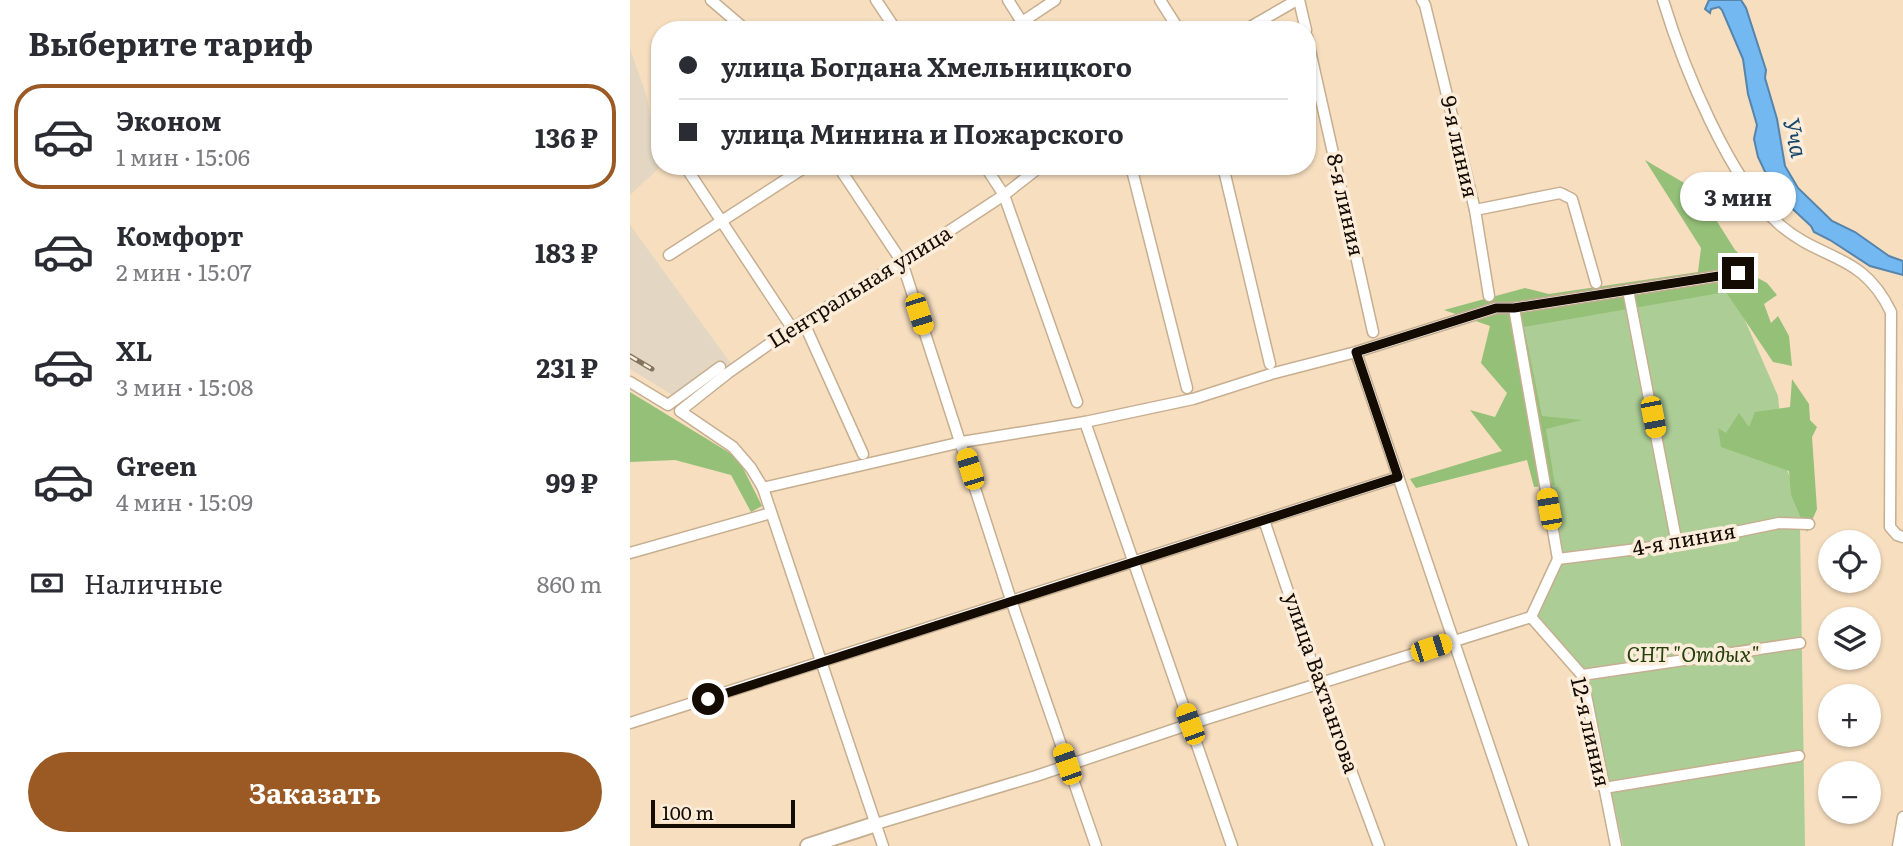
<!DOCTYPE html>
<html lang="ru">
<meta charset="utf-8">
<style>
body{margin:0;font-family:Literata,serif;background:#f2f2f3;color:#2b2b33;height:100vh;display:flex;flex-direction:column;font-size:26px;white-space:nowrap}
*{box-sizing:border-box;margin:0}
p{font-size:23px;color:#7c7c81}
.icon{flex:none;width:38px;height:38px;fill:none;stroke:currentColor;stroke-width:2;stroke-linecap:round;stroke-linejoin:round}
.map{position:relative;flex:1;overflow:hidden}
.sheet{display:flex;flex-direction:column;background:#fff;width:630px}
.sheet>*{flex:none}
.top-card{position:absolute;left:21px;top:21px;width:665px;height:154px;border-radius:28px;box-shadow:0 2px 5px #0004;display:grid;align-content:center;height:154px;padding:0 28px;background:#fff}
.buttons{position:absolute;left:1188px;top:530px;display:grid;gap:14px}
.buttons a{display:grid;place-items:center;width:63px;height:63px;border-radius:50%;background:#fff;box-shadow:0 2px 5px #0004;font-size:35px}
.scale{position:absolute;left:21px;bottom:18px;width:144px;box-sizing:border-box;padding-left:7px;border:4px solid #140b03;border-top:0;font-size:19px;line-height:24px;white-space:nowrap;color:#140b03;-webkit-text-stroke:5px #fcedda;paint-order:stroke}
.end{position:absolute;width:32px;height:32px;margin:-16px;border:9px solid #140b03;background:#fff;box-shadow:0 0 0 4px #fff}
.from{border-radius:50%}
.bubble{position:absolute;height:49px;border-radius:24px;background:#fff;box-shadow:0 2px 5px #0004;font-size:23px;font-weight:700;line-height:49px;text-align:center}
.car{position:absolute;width:21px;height:42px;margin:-21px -10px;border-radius:9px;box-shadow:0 0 5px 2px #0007;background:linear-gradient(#f5c518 24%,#345 0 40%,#f5c518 0 76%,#345 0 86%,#f5c518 0)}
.top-card b{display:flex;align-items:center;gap:24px;height:66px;font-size:26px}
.top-card b+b{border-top:2px solid #e1e1e2}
.top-card i{width:18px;height:18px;background:#2b2b33}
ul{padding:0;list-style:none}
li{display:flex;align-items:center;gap:21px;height:105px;margin:0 14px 10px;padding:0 14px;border:4px solid transparent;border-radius:28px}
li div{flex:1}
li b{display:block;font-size:26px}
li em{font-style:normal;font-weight:700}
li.current{border-color:#9b5a24}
li>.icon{width:63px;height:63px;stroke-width:1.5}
h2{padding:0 28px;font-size:32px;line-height:84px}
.pay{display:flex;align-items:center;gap:18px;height:77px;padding:0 28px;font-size:26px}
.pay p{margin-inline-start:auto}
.primary-button{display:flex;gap:14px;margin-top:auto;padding:14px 28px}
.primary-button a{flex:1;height:80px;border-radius:42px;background:#9b5a24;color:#fff;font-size:28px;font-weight:700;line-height:80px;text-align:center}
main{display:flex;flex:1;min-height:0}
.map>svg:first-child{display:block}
.industrial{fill:#e3d7c3}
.green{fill:#acce96}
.forest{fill:#95c078}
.water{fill:#73b8f1;stroke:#5684aa;stroke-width:2}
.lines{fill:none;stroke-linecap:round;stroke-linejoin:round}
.street-casing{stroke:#c6ae90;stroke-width:13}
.secondary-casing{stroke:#c6ae90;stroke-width:18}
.street{stroke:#fff;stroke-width:10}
.secondary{stroke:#fff;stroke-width:14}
.rail-casing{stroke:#83735f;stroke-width:5}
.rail{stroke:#fcedda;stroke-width:2.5;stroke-dasharray:8;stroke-linecap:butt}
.route{stroke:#140b03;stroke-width:9}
.labels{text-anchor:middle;stroke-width:7;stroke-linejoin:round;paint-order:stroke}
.street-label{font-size:21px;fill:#140b03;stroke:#fcedda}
.park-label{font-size:21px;font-style:italic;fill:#25410e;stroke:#fcedda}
.water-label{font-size:23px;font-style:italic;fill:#14476d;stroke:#fcedda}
</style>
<main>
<section class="sheet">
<h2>Выберите тариф</h2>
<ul>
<li class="current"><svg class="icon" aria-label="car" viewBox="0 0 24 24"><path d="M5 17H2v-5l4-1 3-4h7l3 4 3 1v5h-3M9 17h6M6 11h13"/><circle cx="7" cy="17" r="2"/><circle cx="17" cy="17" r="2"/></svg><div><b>Эконом</b><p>1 мин · 15:06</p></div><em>136 ₽</em></li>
<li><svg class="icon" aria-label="car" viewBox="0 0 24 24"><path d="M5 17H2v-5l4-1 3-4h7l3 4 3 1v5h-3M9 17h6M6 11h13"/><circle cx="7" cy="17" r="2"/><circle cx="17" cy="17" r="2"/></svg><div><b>Комфорт</b><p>2 мин · 15:07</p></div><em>183 ₽</em></li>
<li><svg class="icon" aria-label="car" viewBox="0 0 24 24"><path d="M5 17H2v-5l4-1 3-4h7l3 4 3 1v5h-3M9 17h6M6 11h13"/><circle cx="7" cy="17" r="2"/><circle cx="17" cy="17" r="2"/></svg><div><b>XL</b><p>3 мин · 15:08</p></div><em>231 ₽</em></li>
<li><svg class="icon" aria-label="car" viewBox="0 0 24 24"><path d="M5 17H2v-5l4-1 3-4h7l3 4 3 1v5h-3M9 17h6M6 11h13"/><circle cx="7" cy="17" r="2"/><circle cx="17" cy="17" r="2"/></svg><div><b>Green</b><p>4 мин · 15:09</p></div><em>99 ₽</em></li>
</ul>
<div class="pay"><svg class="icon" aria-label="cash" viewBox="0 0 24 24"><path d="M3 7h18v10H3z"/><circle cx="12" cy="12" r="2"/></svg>Наличные<p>860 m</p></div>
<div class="primary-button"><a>Заказать</a></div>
</section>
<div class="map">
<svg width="1273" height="846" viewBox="0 0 1273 846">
<rect width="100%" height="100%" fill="#f7debf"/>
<!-- industrial -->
<g class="industrial">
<polygon points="0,49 17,97 29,168 0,195"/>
<polygon points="0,225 102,365 54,402 0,369"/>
</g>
<!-- green -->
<g class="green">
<polygon points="1100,286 1148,396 1154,461 1175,519 1140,522 932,555 890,319"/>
<polygon points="1170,526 1175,846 993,846 954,670 904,617 929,560"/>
</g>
<!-- forest -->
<g class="forest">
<polygon points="1015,160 1068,191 1105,250 1116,260 1117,272 1137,283 1147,295 1134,304 1141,323 1148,316 1159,336 1162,366 1143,362 1096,292 894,327 912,416 952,420 916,429 925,485 904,487 897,460 786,488 780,479 872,451 840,410 865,417 877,393 851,363 860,326 814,310 895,288 919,294 1068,272 1071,248"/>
<polygon points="1162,379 1179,404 1180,420 1187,427 1182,437 1187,509 1177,532 1161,495 1159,471 1091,447 1088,428 1096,433 1109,413 1119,427 1125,412 1160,407"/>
<polygon points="0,392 108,458 132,506 121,512 101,475 45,460 0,462"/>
</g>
<!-- water -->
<polygon class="water" points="1079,0 1111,0 1116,8 1136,70 1135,78 1147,119 1155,166 1168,188 1202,221 1225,232 1259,256 1273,261 1273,275 1240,266 1200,240 1184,232 1181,226 1152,199 1137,176 1128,157 1124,139 1127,125 1118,94 1113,59 1092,10 1089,7 1081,9 1080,13 1075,9"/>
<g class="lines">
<!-- street casing -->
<g class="street-casing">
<g id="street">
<polyline points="81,0 116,30"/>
<polyline points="246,0 266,30"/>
<polyline points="378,0 397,30"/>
<polyline points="530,0 549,30"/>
<polyline points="669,0 676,30"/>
<polyline points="792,0 795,5 845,210 859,296"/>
<path d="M1033,0C1053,66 1099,180 1150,225C1193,262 1232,252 1261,312L1260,527L1267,535L1273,537"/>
<polyline points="380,30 425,0"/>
<polyline points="615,30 667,0"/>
<polyline points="677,37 743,332"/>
<polyline points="29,97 30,98"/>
<polyline points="55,166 162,328"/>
<polyline points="208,166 272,262 381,600 466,846"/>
<polyline points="355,166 374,195 447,402"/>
<polyline points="501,166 557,388"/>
<polyline points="593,166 640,364"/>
<polyline points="845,210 930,193 942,199 966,283"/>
<polyline points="39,255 177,166"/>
<polyline points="998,290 1047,544"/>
<polyline points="884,308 928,559 901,617 952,675 986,846"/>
<polyline points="173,321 233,454"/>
<polyline points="726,352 893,846"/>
<polyline points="0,382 38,405 90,367"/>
<polyline points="455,422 602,846"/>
<polyline points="133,488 332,442 455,422 563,399 641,374 726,352 866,308 884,308 1108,273"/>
<polyline points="634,520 689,684 749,846"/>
<polyline points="0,553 141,513"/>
<polyline points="928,559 1047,544 1149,523 1179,524"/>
<polyline points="952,675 1170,643"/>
<polyline points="0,723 768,477"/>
<polyline points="974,788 1169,756"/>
<polyline points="246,824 406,776 560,724 901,617"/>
<polyline points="253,846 133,488 121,468 103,447 50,411 98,373 162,328 272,262 374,195 411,166"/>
<polyline points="1268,846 1273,817"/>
</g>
</g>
<!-- secondary casing -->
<g class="secondary-casing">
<polyline id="secondary" points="178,846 246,824"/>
</g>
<!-- street -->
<use href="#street" class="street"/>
<!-- secondary -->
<use href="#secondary" class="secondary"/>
<!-- rail casing -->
<g class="rail-casing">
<polyline id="rail" points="0,356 22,369"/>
</g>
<!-- rail -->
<use href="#rail" class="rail"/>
</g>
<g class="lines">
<!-- route -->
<polyline class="route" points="78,699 768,477 726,352 866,308 884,308 1108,273"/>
</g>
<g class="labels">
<!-- street labels -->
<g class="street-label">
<text transform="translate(829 147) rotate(77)" y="7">9-я линия</text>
<text transform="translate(715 205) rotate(77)" y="7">8-я линия</text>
<text transform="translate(230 287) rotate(-32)" y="7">Центральная улица</text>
<text transform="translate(1054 540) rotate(-10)" y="7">4-я линия</text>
<text transform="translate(691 683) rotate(71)" y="7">улица Вахтангова</text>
<text transform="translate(960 732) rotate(77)" y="7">12-я линия</text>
</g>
<!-- park labels -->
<g class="park-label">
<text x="1063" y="662">СНТ "Отдых"</text>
</g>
<!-- water labels -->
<g class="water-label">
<text transform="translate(1165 138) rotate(77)" y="8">Уча</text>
</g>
</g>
</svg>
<div class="buttons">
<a><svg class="icon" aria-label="locate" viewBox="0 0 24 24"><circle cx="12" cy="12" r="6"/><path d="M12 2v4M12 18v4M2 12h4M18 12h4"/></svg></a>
<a><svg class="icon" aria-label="layers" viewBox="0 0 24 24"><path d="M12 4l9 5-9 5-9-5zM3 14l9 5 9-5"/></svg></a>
<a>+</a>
<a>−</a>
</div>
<div class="scale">100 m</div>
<i class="end from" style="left:78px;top:699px"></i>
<i class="end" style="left:1108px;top:273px"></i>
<div class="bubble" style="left:1050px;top:172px;width:116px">3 мин</div>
<i class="car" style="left:289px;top:314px;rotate:162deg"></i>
<i class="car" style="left:1023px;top:417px;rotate:169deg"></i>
<i class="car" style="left:340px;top:469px;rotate:343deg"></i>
<i class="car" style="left:919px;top:509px;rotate:350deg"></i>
<i class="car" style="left:801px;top:648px;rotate:72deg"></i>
<i class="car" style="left:560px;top:724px;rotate:340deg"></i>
<i class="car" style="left:437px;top:764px;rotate:341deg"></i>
<div class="top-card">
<b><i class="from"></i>улица Богдана Хмельницкого</b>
<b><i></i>улица Минина и Пожарского</b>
</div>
</div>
</main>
